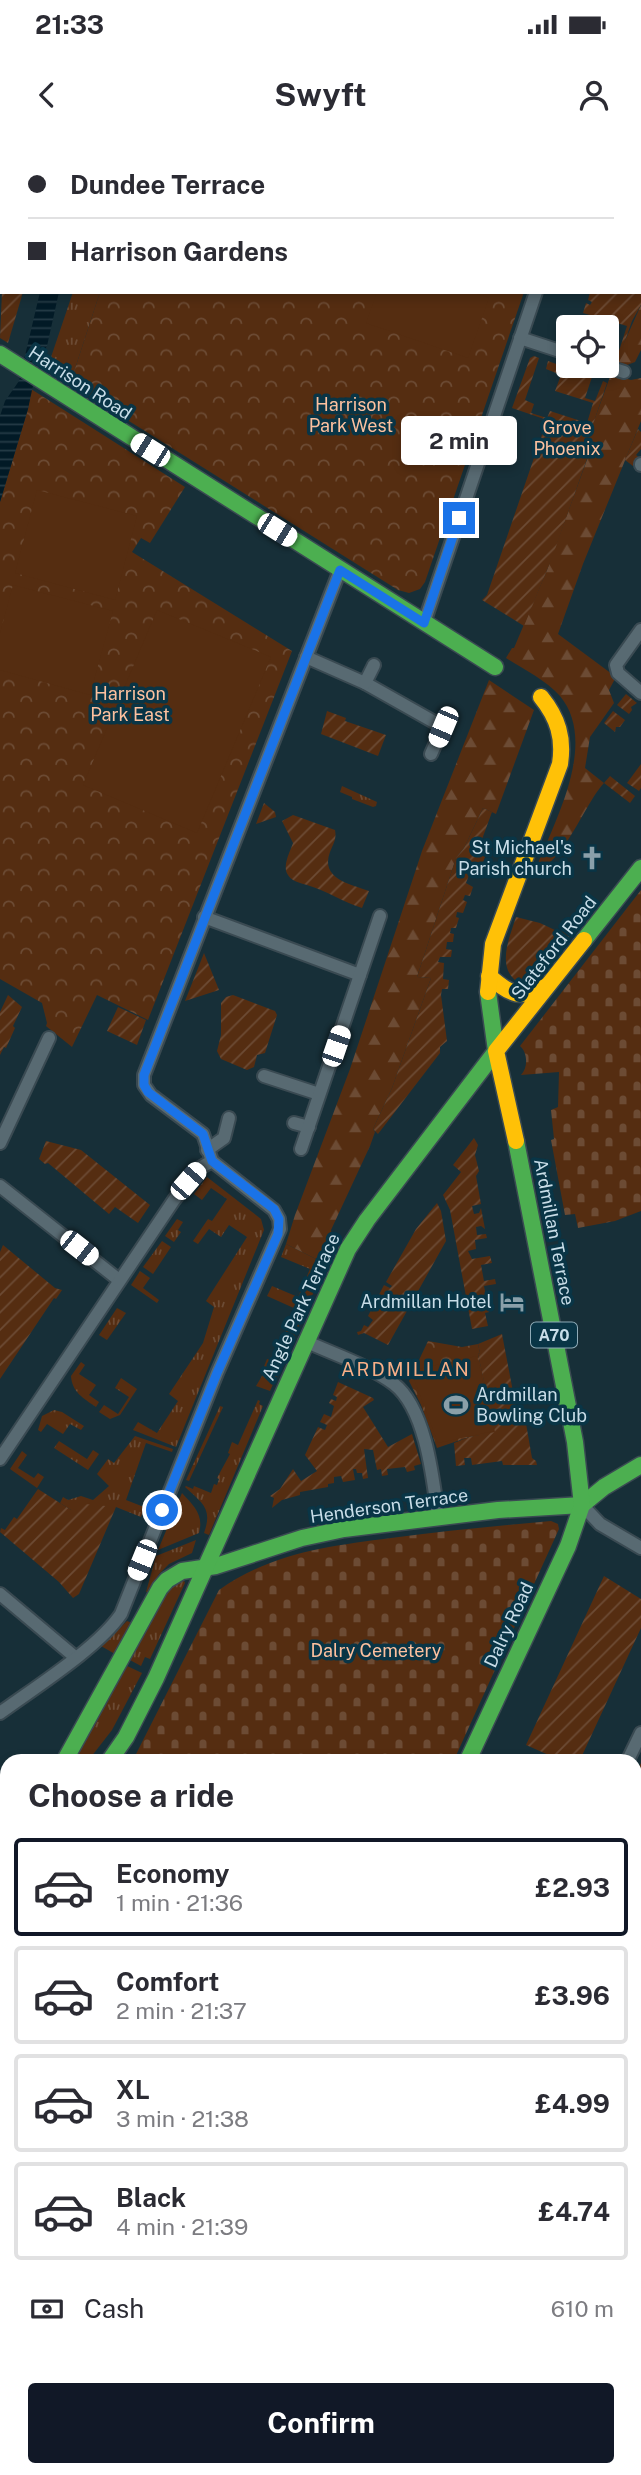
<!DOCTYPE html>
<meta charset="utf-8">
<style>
body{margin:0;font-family:"Public Sans",sans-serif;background:#f2f2f3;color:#2b2b33;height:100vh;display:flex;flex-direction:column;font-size:26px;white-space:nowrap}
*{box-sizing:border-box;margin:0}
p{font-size:23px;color:#7c7c81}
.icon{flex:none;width:38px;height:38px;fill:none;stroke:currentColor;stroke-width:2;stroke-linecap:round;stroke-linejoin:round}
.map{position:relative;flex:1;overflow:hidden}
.side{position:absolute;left:0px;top:1614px;width:642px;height:723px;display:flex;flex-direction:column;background:#fff;border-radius:21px 21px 0 0;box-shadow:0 4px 10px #0003}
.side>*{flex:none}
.top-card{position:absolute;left:0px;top:0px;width:642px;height:154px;box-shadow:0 4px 10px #0003;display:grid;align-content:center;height:154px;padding:0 28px;background:#fff}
.buttons{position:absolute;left:556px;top:175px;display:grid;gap:14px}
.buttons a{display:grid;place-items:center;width:63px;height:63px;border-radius:7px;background:#fff;box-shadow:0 4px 10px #0003;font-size:35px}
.end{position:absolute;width:32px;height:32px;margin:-16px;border:9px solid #1a73e8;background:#fff;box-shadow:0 0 0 4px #fff}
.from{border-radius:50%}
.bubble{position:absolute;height:49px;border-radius:7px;background:#fff;box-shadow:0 4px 10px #0003;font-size:23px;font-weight:700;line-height:49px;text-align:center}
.car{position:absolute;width:21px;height:42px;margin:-21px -10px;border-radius:9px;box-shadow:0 0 5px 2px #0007;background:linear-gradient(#fff 24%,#345 0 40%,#fff 0 76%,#345 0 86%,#fff 0)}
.top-card b{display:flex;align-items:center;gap:24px;height:66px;font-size:26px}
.top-card b+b{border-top:2px solid #e1e1e2}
.top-card i{width:18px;height:18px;background:#2b2b33}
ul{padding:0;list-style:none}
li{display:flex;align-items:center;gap:21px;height:98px;margin:0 14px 10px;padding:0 14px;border:4px solid #e1e1e2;border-radius:7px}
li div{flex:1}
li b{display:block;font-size:26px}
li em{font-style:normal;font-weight:700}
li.active{border-color:#111827}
li>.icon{width:63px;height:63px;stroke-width:1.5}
h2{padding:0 28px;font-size:32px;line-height:84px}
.pay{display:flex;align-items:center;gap:18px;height:77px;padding:0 28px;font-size:26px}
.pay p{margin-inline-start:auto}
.primary-button{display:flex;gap:14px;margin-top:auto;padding:14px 28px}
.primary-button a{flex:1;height:80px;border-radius:7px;background:#111827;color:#fff;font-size:28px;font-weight:700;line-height:80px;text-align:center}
.status{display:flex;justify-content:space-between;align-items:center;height:49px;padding:0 35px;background:#fff;direction:ltr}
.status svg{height:19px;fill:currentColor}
header{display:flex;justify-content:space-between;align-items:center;height:91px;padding:0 28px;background:#fff;font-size:32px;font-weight:700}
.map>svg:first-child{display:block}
.grass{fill:url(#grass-tufts)}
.forest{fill:url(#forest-firs)}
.cemetery{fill:url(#cemetery-stones)}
.park{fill:url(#park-crowns)}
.garden{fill:url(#garden-furrows)}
.pitch{fill:#552d11}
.water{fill:url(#water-rules)}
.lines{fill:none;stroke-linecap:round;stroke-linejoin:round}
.street-casing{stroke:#3a4a52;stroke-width:16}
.fast-casing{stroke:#3a4a52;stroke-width:19}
.slow-casing{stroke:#3a4a52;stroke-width:19}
.jam-casing{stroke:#3a4a52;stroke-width:19}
.street{stroke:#586a72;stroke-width:12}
.fast{stroke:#4caf50;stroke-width:16}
.slow{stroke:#ffc107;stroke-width:16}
.jam{stroke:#c62828;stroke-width:16}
.route{stroke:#1a73e8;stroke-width:9}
.labels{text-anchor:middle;stroke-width:7;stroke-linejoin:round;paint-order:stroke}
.shield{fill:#093546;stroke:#8fabb7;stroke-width:2}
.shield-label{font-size:16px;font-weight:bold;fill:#c8dde8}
.street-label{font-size:18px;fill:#c8dde8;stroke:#093546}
.park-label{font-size:18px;fill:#fdc19f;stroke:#093546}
.poi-label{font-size:18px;fill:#c8dde8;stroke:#093546;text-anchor:end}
.neighbourhood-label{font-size:19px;letter-spacing:2px;fill:#f7af87;stroke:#093546}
</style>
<div class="status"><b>21:33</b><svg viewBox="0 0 49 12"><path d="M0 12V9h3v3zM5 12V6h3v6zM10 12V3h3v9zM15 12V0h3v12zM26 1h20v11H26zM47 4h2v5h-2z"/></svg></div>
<header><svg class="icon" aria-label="back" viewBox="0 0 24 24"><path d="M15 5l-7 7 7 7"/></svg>Swyft<svg class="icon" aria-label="person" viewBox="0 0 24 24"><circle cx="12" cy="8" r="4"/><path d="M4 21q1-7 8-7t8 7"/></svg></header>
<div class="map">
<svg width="641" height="2335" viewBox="0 0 641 2335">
<defs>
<pattern id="grass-tufts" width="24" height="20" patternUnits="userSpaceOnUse" patternTransform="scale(1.75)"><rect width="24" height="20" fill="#552d11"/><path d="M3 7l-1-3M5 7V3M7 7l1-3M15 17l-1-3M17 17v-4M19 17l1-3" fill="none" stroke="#6c4b34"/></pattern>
<pattern id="forest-firs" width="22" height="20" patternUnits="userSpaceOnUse" patternTransform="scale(1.75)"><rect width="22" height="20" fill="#552d11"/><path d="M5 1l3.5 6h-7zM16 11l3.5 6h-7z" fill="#6c4b34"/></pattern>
<pattern id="cemetery-stones" width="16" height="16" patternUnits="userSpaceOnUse" patternTransform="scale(1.75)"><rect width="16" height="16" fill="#552d11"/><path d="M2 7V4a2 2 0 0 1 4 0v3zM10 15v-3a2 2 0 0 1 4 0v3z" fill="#6c4b34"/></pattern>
<pattern id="park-crowns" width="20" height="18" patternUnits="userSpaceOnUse" patternTransform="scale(1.75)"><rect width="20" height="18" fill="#552d11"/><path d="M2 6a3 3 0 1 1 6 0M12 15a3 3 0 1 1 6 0" fill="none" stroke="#6c4b34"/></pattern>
<pattern id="garden-furrows" width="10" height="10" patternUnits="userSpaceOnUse" patternTransform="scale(1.75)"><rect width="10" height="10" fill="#552d11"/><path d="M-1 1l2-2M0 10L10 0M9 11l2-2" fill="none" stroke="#6c4b34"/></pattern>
<pattern id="water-rules" width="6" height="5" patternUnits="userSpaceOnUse" patternTransform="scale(1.75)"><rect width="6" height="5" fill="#021a26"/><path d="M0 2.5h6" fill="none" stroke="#253b46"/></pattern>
</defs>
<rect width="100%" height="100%" fill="#172f38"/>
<!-- grass -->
<g class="grass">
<polygon points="73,152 100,152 70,244 47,229"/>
<polygon points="342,646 377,662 376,666 373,667 352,659 352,657 340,652"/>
<polygon points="207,1037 261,1079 264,1090 176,1307 133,1290 138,1282 157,1293 178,1261 169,1254 203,1203 214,1167 206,1161 247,1097 229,1085 221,1097 209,1089 198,1104 193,1101 208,1079 212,1081 227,1059 211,1048 202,1060 194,1054"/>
<polygon points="177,1079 183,1082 178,1090 181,1092 174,1102 165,1096"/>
<polygon points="162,1101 171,1107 153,1134 143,1127"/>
<polygon points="286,1104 326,1124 270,1251 256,1246 265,1231 263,1229 267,1219 273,1221 296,1169 267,1156 272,1146 298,1157 310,1129 281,1117"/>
<polygon points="140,1131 150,1138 143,1148 159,1160 157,1163 131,1145"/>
<polygon points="117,1168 126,1173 107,1200 99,1195"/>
<path d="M81,1222L85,1225L79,1234L96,1245L89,1255L99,1262L96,1267C83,1258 72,1252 71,1236Z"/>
<polygon points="121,1238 137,1249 120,1275 110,1279 99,1272 104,1265 118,1274 129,1257 115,1248"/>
<path d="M258,1260L260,1261L259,1264L263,1266L209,1395L204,1393C213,1368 202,1363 185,1347L186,1346L193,1349L194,1346L211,1353L214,1344L217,1345L219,1339L217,1338L230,1314L228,1313L232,1302L238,1305Z"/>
<polygon points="220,1266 223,1267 189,1341 186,1340"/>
<polygon points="54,1270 62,1272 84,1286 81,1290 70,1284 63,1294 47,1284 41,1292 38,1290 42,1276"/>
<polygon points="135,1296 173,1309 172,1312 146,1303 126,1360 144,1367 141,1377 116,1367 71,1370 60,1363 63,1357 68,1360 81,1356 93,1360 109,1346 97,1334 108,1319 114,1323"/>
<polygon points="59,1301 87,1319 93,1310 99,1314 88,1330 54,1308"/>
<polygon points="22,1311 27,1315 18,1328 34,1338 38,1333 44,1337 37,1348 10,1329"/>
<path d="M182,1353C194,1366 204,1375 199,1393L158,1410Z"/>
<polygon points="196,1400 192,1413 169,1424 159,1434 148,1452 146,1452 156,1416"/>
<polygon points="183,1438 185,1443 150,1519 145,1517 141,1526 128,1519 167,1452 174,1443"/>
<polygon points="127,1481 132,1483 115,1514 101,1506"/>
<polygon points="125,1525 142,1533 112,1590 91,1617 85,1620 73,1620"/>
<polygon points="7,1739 7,1774 0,1784 0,1748"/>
</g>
<!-- forest -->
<g class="forest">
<polygon points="641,165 641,210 635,222 627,225 615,223"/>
<path d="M611,234L631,240L641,238V281L583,424L558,494L616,537L609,550L614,563L590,597L585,628L604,643C585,663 563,725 535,731C554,682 599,603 560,556C546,540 523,529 506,518L512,508H514L547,430L588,317L582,314Z"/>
<polygon points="489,540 534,570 496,674 483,668 464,708 456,718 417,837 431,838 392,948 373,989 375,992 370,1006 331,1090 334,1105 326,1124 286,1104 295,1075 350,929 422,711"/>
<polygon points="641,1779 641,1832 635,1832 635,1781"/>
</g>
<!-- cemetery -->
<g class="cemetery">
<path d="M641,750V1071L615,1081L578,1088L575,1074L565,1075L551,1000L554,999L551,970L558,967L559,932L521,935C528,928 528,913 520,906Z"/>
<path d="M551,1381L558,1384L559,1389L454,1620H133L219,1450C271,1413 329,1406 391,1398C444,1391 497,1386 551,1381Z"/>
</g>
<!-- park -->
<g class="park">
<polygon points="147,0 431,0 146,2"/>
<polygon points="100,152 524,152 425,442 420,449 409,453 398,450 70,244"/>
<polygon points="31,249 185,347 150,403 141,398 132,412 292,511 148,880 97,855 72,907 46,886 47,883 42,863 0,839 0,362 28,269"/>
<polygon points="428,1201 462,1207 478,1204 480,1213 478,1214 496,1293 469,1297 437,1308 421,1265 409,1241"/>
<polygon points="641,1623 641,1686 635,1686 635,1635"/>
<polygon points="7,1843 7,2006 0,2010 0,1851"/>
<polygon points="635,1849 641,1849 641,1902 635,1901"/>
</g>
<!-- garden -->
<g class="garden">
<polygon points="641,4 641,165 632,181 620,215 618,214 627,186 583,173 586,163 590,165 592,162 588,160 590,152 640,152"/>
<polygon points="2,151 23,152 8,203 0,198"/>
<polygon points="534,216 539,218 525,260 534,264 531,273 547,278 550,271 587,283 593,263 555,251 561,235 546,229 548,221 592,237 585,258 595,261 603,241 607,243 583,314 588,316 552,418 524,486 482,460 487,455 547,280 512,268 530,218"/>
<polygon points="638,289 641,292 641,309 636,315 640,318 633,326 625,320"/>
<polygon points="626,554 637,563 631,567 632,570 629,574 617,565"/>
<polygon points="327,571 346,578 345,581 386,595 378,616 321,594"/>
<polygon points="613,571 625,580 620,587 616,587 615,592 604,583"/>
<polygon points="641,624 641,648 639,651 627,643"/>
<polygon points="610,636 635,656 630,663 604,643"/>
<polygon points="264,663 275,672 276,677 256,684"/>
<polygon points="483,668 492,672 477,713 485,717 481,727 477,726 475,730 479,731 477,738 469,735 466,743 473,747 470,756 465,755 463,760 467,762 463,773 457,772 456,777 459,778 456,788 451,788 450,793 454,794 453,802 447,802 446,809 452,810 451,817 440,817 438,822 444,823 443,839 449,840 448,849 442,849 441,855 447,901 440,907 440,913 378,994 373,989 392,948 431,838 417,837 456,718 464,708"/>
<path d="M293,675L335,690C337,699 333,704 330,712C320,739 350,744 369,751L362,768C343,762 327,751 307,745C300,743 291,741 288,735C282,726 290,712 293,703L282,681Z"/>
<path d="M516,777L540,783L559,792L575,790L540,837L529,843L515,840C497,825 510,796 516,777Z"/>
<polygon points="204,813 219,850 185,861"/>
<polygon points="8,855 22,867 13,886 15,888 6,908 4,907 0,915 0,872"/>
<polygon points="233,855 275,871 277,875 265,913 257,915 254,927 247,930 221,919 217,911 221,895 221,863 226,857"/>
<polygon points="118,867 146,880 137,905 107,891"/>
<polygon points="474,998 478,1005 475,1015 479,1031 476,1036 481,1064 472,1066 474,1074 479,1073 481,1068 485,1089 481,1086 476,1087 477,1095 486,1094 487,1098 475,1100 476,1109 468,1111 472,1119 490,1116 492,1123 481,1125 484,1141 495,1139 496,1144 484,1146 489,1172 485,1173 488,1186 472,1189 450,1070 443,1055 461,1032 453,1025"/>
<polygon points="46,1001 81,1010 150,1065 138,1083 115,1067 109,1074 48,1023 45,1024 39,1019"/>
<polygon points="437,1063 441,1071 446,1101 388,1205 364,1193 358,1195 357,1192 361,1191 364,1185 368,1187 373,1180 368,1176 384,1145 390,1148 392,1146 386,1142 416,1089"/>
<polygon points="3,1105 55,1148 62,1150 56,1159 54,1158 0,1239 0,1112"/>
<polygon points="502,1194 518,1278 525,1278 532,1318 536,1321 537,1325 503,1325 502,1321 472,1325 471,1318 464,1318 465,1325 456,1326 454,1303 469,1297 495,1292 478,1214 480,1213 478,1204"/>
<polygon points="338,1242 373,1258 374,1260 363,1267 388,1307 412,1294 421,1324 414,1326 415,1330 407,1332 405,1327 387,1329 388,1335 382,1336 381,1329 377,1330 373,1310 364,1309 368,1338 363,1339 362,1333 357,1333 356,1329 353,1329 355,1340 343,1342 341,1336 334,1337 334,1343 328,1344 328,1347 300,1352 300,1355 282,1360 272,1368 274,1358 270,1356 280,1349 293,1329 301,1341 317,1331 305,1315 318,1287 325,1290 327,1285 320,1282 324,1274 331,1277 334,1266 329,1263 331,1259 336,1261 337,1257 333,1255"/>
<polygon points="38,1349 71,1370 75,1363 116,1367 79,1454 73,1458 59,1442 0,1392 1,1388 5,1390 14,1377 17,1379"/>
<polygon points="604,1436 641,1459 641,1488 580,1620 549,1620 551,1616 526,1605"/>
<polygon points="400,2329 457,2329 469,2335 412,2335"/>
</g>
<!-- pitch -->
<g class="pitch">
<polygon points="377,152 472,152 489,158 468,218 366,183"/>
<polygon points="37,350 137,376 115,460 15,433"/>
<polygon points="13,445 113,471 90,555 0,530 0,493"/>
<polygon points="157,470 271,517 197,693 83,645"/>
<polygon points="477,1216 494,1291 438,1303 414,1239 418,1229"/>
</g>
<!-- water -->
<polygon class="water" points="40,152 59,152 47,206 38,222 28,269 0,362 0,276 5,261 19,241"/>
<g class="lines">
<!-- street casing -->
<g class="street-casing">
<g id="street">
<polyline points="548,0 551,2"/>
<polyline points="587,2 587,0"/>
<polyline points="520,198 569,214"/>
<polyline points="605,226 624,232"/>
<polyline points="641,324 641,325"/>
<polyline points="424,483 536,152"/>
<polyline points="641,490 616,525 618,533 641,553"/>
<polyline points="306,517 365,543 443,587 431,614"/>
<polyline points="365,543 374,525"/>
<polyline points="204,777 360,835"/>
<polyline points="264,936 319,954"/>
<polyline points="294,983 309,987"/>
<polyline points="0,1003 49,898"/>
<polyline points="301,1009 380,776"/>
<polyline points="207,1010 224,998 229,978"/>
<polyline points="0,1046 119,1140"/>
<path d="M305,1201C333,1214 370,1226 394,1244C426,1269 433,1339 438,1376"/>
<polyline points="0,1319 174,1060 198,1029 212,1021"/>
<polyline points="582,1365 600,1384 641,1408"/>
<polyline points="0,1454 75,1517"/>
<path d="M0,1573C34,1548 98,1508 121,1474L217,1233L280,1089L279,1079L274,1070L212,1021L203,994L151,955L144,945V935L340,430"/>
<polyline points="628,1620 641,1593"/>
<polyline points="635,1705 641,1704"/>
<polyline points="635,1929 641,1930"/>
<polyline points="635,2029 641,2031"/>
<polyline points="635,2183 641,2173"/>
<polyline points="0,2238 7,2225"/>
<polyline points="635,2268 641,2272"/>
<polyline points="635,2319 641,2310"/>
<polyline points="268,2329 272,2335"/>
<polyline points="542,2335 546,2329"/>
<polyline points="625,2335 628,2329"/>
</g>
</g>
<!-- fast casing -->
<g class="fast-casing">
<g id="fast">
<polyline points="0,214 495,527"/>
<polyline points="584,800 641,728"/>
<polyline points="582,1365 604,1347 641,1325"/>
<polyline points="65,1620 160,1448 167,1440 182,1431 216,1426 302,1398 344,1389 498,1370 582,1365"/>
<polyline points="110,1620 126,1597 156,1538 348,1109 367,1080 496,911 488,852"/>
<polyline points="468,1620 568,1406 582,1365 575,1302 516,1001"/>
<polyline points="0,1664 7,1662"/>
<polyline points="0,1791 7,1781"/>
<polyline points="0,1841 7,1834"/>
<polyline points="134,2335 137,2329"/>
</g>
</g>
<!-- slow casing -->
<g class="slow-casing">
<g id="slow">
<path d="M489,836C510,855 521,860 547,846"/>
<path d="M488,852L493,804L560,624C564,598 558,578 541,557"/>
<polyline points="516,1001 496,911 584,800"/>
</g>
</g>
<!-- jam casing -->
<g class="jam-casing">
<g id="jam">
<polyline points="0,1726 7,1715"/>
<polyline points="635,1841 641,1840"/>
</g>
</g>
<!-- street -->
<use href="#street" class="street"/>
<!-- fast -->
<use href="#fast" class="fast"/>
<!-- slow -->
<use href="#slow" class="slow"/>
<!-- jam -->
<use href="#jam" class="jam"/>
</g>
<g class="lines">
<!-- route -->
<polyline class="route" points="162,1370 217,1233 278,1094 279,1079 274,1069 212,1021 203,994 148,952 144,945 144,935 340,430 424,483 459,378"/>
</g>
<!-- icons -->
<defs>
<g id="church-bare" transform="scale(1.89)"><path d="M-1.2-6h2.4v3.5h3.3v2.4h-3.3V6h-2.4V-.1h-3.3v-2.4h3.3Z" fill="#8aa0aa" stroke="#093546" stroke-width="2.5" paint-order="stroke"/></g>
<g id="hotel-bare" transform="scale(1.89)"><path d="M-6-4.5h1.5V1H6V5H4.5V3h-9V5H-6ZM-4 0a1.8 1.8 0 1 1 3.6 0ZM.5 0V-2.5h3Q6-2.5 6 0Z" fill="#8aa0aa" stroke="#093546" stroke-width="2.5" paint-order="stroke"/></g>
<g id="stadium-bare" transform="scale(1.89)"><path d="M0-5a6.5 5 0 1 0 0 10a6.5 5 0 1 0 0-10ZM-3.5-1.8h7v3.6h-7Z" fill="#8aa0aa" stroke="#093546" stroke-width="2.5" paint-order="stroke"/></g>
</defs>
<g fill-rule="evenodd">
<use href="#church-bare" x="592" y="718"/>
<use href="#hotel-bare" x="512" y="1162"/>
<use href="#stadium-bare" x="456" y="1265"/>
</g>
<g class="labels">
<!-- shield labels -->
<rect class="shield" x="531" y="1182.5" width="46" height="25" rx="5"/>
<g class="shield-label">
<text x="554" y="1201">A70</text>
</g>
<!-- street labels -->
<g class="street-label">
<text transform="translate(80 243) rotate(33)" y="6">Harrison Road</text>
<text transform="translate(554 808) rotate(-52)" y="6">Slateford Road</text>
<text transform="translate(554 1092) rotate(79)" y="6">Ardmillan Terrace</text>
<text transform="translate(301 1167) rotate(-65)" y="6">Angle Park Terrace</text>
<text transform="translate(389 1366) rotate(-8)" y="6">Henderson Terrace</text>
<text transform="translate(509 1485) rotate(-65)" y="6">Dalry Road</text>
</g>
<!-- park labels -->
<g class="park-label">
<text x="351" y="271">Harrison<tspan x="351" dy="21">Park West</tspan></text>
<text x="567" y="294">Grove<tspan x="567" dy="21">Phoenix</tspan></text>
<text x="130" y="560">Harrison<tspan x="130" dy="21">Park East</tspan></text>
<text x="376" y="1517">Dalry Cemetery</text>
</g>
<!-- poi labels -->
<g class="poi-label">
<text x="572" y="714">St Michael's<tspan x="572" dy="21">Parish church</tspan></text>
<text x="492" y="1168">Ardmillan Hotel</text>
<text x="476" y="1261" text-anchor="start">Ardmillan<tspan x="476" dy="21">Bowling Club</tspan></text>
</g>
<!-- neighbourhood labels -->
<g class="neighbourhood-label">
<text x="406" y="1236">ARDMILLAN</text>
</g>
</g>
</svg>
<div class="buttons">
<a><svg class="icon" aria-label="locate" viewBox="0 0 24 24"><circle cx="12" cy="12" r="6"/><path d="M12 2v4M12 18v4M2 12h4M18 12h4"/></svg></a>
</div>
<i class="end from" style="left:162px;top:1370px"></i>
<i class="end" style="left:459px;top:378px"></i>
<div class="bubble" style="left:401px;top:276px;width:116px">2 min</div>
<i class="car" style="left:150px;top:310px;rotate:302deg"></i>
<i class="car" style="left:277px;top:390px;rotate:122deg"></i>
<i class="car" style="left:443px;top:587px;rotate:203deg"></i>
<i class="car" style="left:336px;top:906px;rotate:19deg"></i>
<i class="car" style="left:188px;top:1041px;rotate:41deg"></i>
<i class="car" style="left:79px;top:1108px;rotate:128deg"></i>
<i class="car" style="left:142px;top:1420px;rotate:202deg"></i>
<div class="top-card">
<b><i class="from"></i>Dundee Terrace</b>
<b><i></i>Harrison Gardens</b>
</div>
<section class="side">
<h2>Choose a ride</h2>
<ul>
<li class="active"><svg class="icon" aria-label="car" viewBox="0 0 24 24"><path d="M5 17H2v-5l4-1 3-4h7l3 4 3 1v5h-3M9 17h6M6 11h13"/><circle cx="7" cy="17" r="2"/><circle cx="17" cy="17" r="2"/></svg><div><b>Economy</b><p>1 min · 21:36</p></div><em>£2.93</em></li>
<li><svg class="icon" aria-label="car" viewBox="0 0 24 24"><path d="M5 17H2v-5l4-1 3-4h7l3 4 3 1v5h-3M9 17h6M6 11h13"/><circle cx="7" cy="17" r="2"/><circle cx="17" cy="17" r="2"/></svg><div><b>Comfort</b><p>2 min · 21:37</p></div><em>£3.96</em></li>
<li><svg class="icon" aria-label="car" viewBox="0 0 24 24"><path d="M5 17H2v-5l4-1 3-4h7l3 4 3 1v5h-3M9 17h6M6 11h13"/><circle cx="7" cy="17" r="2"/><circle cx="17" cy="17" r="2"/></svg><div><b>XL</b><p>3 min · 21:38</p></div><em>£4.99</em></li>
<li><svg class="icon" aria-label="car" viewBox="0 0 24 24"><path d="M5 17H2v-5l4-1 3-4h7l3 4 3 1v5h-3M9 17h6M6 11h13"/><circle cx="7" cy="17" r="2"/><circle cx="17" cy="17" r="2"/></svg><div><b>Black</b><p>4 min · 21:39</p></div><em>£4.74</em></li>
</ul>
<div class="pay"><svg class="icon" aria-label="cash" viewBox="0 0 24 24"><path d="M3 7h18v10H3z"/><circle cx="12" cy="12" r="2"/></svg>Cash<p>610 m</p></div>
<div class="primary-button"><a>Confirm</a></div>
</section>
</div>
